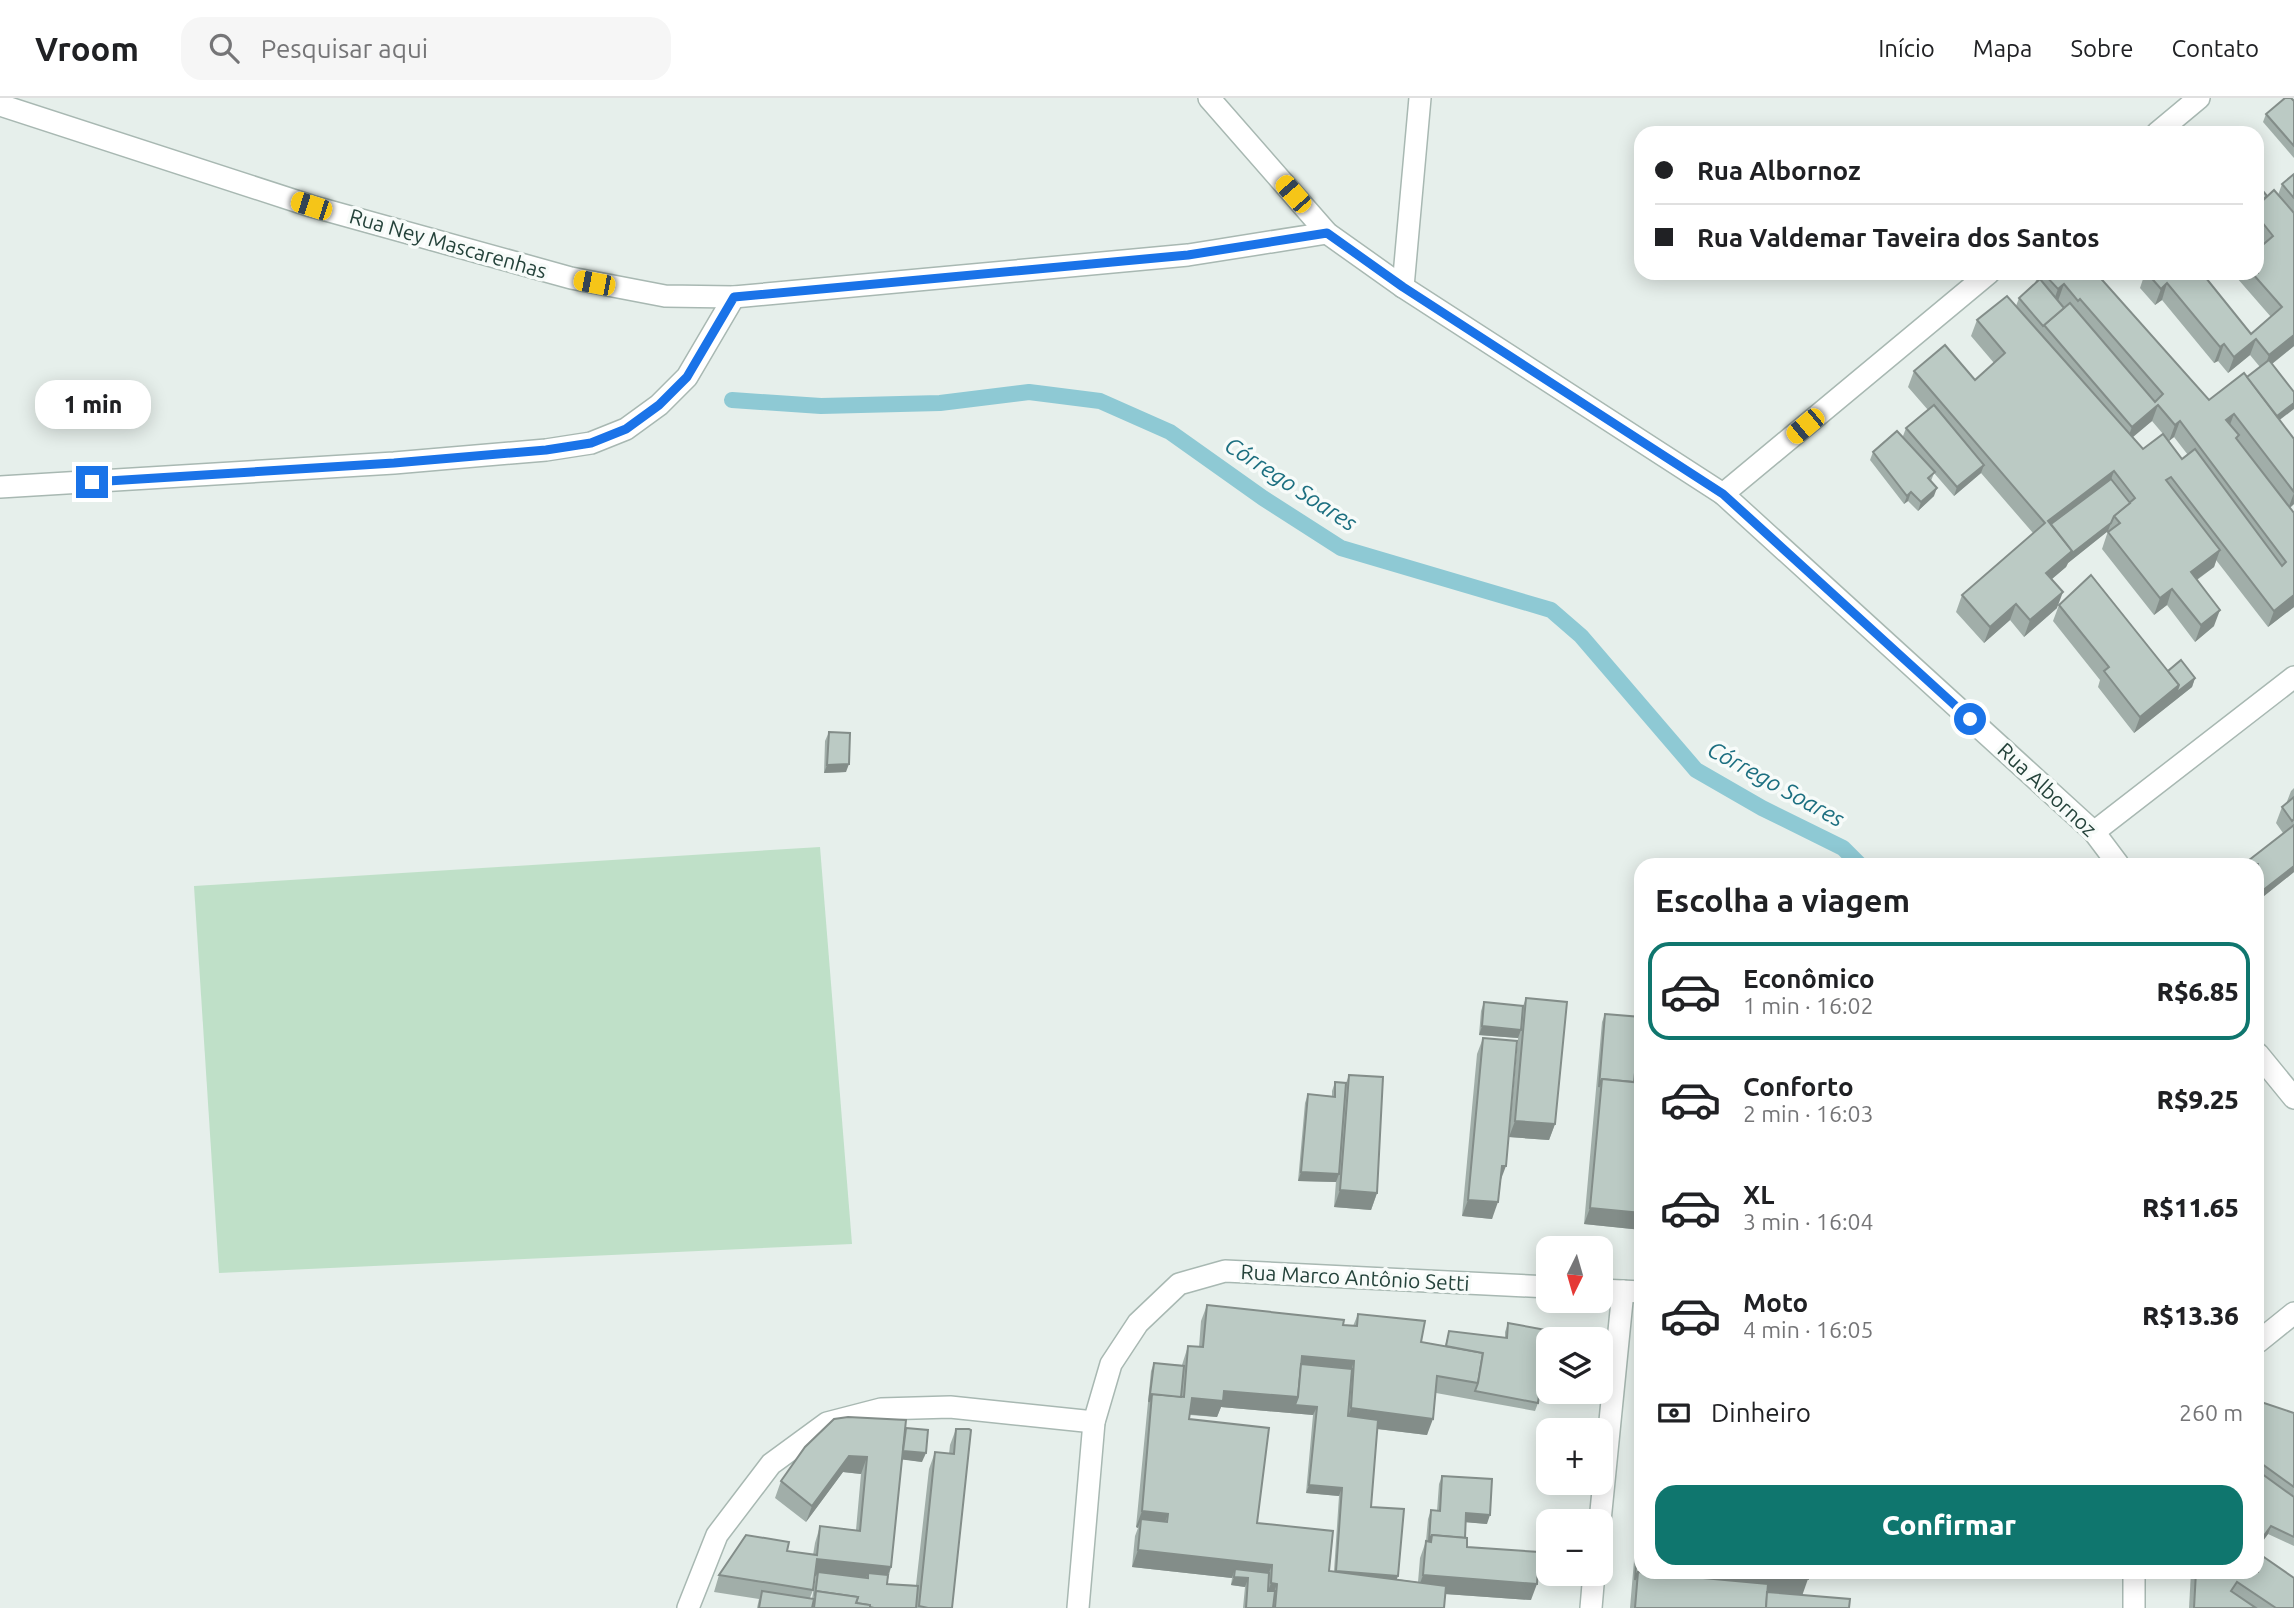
<!DOCTYPE html>
<html lang="pt">
<meta charset="utf-8">
<style>
body{margin:0;font-family:Ubuntu,sans-serif;background:#f6f6f6;color:#202124;height:100vh;display:flex;flex-direction:column;font-size:26px;white-space:nowrap}
*{box-sizing:border-box;margin:0}
p{font-size:23px;color:#757577}
.icon{flex:none;width:38px;height:38px;fill:none;stroke:currentColor;stroke-width:2;stroke-linecap:round;stroke-linejoin:round}
.map{position:relative;flex:1;overflow:hidden}
.side{position:absolute;left:1634px;top:760px;width:630px;height:721px;display:flex;flex-direction:column;background:#fff;border-radius:21px;box-shadow:0 4px 18px #0003}
.side>*{flex:none}
.banner{position:absolute;left:1634px;top:28px;width:630px;height:154px;border-radius:21px;box-shadow:0 4px 18px #0003;display:grid;align-content:center;height:154px;padding:0 21px;background:#fff}
.needle{width:46px;rotate:185deg}
.buttons{position:absolute;left:1536px;top:1138px;display:grid;gap:14px}
.buttons a{display:grid;place-items:center;width:77px;height:77px;border-radius:14px;background:#fff;box-shadow:0 4px 18px #0003;font-size:35px}
.end{position:absolute;width:32px;height:32px;margin:-16px;border:9px solid #1a73e8;background:#fff;box-shadow:0 0 0 4px #fff}
.from{border-radius:50%}
.bubble{position:absolute;height:49px;border-radius:21px;background:#fff;box-shadow:0 4px 18px #0003;font-size:23px;font-weight:800;line-height:49px;text-align:center}
.car{position:absolute;width:21px;height:42px;margin:-21px -10px;border-radius:9px;box-shadow:0 0 5px 2px #0007;background:linear-gradient(#f5c518 24%,#345 0 40%,#f5c518 0 76%,#345 0 86%,#f5c518 0)}
.banner b{display:flex;align-items:center;gap:24px;height:66px;font-size:26px}
.banner b+b{border-top:2px solid #e0e0e0}
.banner i{width:18px;height:18px;background:#202124}
ul{padding:0;list-style:none}
li{display:flex;align-items:center;gap:21px;height:98px;margin:0 14px 10px;padding:0 7px;border:4px solid transparent;border-radius:21px}
li div{flex:1}
li b{display:block;font-size:26px}
li em{font-style:normal;font-weight:800}
li.active{border-color:#0f766e}
li>.icon{width:63px;height:63px;stroke-width:1.5}
h2{padding:0 21px;font-size:32px;line-height:84px}
.pay{display:flex;align-items:center;gap:18px;height:77px;padding:0 21px;font-size:26px}
.pay p{margin-inline-start:auto}
.action{display:flex;gap:14px;margin-top:auto;padding:14px 21px}
.action a{flex:1;height:80px;border-radius:21px;background:#0f766e;color:#fff;font-size:28px;font-weight:800;line-height:80px;text-align:center}
header{display:flex;align-items:center;gap:42px;box-sizing:border-box;height:98px;padding:0 35px;background:#fff;border-bottom:2px solid #e0e0e0}
header strong{font-size:33px}
nav{display:flex;gap:38px;margin-inline-start:auto;font-size:24px}
.search{width:490px;height:63px;background:#f6f6f6;display:flex;align-items:center;gap:18px;box-sizing:border-box;padding:0 24px;border-radius:21px;color:#757577;font-size:26px}
.map>svg:first-child{display:block}
.pitch{fill:#bfe0c8}
.lines{fill:none;stroke-linecap:round;stroke-linejoin:round}
.stream{stroke:#8ec9d4;stroke-width:16}
.minor-casing{stroke:#a8b8b2;stroke-width:24}
.minor{stroke:#fff;stroke-width:21}
.wall{fill:#a1aea9;fill-rule:evenodd}
.shaded-wall{fill:#838d89}
.building{fill:#bbcac4;stroke:#838d89;stroke-width:2}
.route{stroke:#1a73e8;stroke-width:9}
.labels{text-anchor:middle;stroke-width:7;stroke-linejoin:round;paint-order:stroke}
.street-label{font-size:21px;fill:#24423a;stroke:#f7fbf9}
.water-label{font-size:23px;font-style:italic;fill:#1c6f80;stroke:#f7fbf9}
</style>
<header>
<strong>Vroom</strong>
<div class="search"><svg class="icon" aria-label="search" viewBox="0 0 24 24"><circle cx="10" cy="10" r="6"/><path d="M15 15l6 6"/></svg>Pesquisar aqui</div>
<nav><a>Início</a><a>Mapa</a><a>Sobre</a><a>Contato</a></nav>
</header>
<div class="map">
<svg width="2294" height="1510" viewBox="0 0 2294 1510">
<rect width="100%" height="100%" fill="#e6efeb"/>
<!-- pitch -->
<polygon class="pitch" points="820,749 852,1146 219,1175 194,788"/>
<g class="lines">
<!-- stream -->
<polyline class="stream" points="732,302 821,308 940,305 1029,294 1100,303 1170,334 1263,400 1341,450 1551,512 1581,538 1696,672 1762,710 1843,750 1859,766"/>
<!-- minor casing -->
<g class="minor-casing">
<g id="minor">
<polyline points="1209,0 1327,135 1403,189 1723,396 2094,734 2118,766"/>
<polyline points="0,7 311,108 571,180 665,198 734,199 1188,157 1327,135"/>
<polyline points="2157,35 2199,0"/>
<polyline points="1403,189 1420,0"/>
<polyline points="0,389 394,365 546,352 591,345 626,331 659,307 687,279 734,199"/>
<polyline points="1723,396 1989,175"/>
<polyline points="2094,734 2294,579"/>
<polyline points="2258,956 2294,1000"/>
<polyline points="1601,1192 1642,1194"/>
<polyline points="2258,1244 2294,1215"/>
<polyline points="1600,1423 1623,1193"/>
<polyline points="688,1510 717,1437 771,1366 827,1325 881,1311 950,1309 1094,1324"/>
<polyline points="1078,1510 1094,1324 1111,1266 1138,1225 1179,1186 1225,1173 1549,1189"/>
<polyline points="1591,1510 1594,1475"/>
<polyline points="2134,1510 2134,1474"/>
</g>
</g>
<!-- minor -->
<use href="#minor" class="minor"/>
</g>
<!-- wall -->
<g class="wall">
<polygon points="2294,3 2294,60 2263,24 2266,16"/>
<path d="M2294,76V248L2272,266L2280,322L2294,341V406L2290,410L2294,415V509L2268,529L2216,462L2214,469L2197,482L2214,528L2195,544L2167,507L2154,517L2102,451L2108,433L2068,465L2066,469L2052,481L2057,510L2024,539L2010,522L1984,545L1956,514L1962,497L2033,435L1981,375L1954,398L1934,375L1931,383L1934,398L1918,413L1908,403L1904,406L1870,362L1873,354L1903,338L1906,330L1928,312L1908,289L1914,273L1975,282L1994,265L1971,238L1977,222L2016,208L2019,200L2035,185L2039,175H2096L2209,302L2247,279L2260,269L2250,257L2228,275L2218,263L2214,265L2162,202L2155,207L2140,190L2145,175H2202L2251,236L2271,219L2237,180L2239,175H2258L2262,148L2258,142V87L2267,98L2278,97L2282,86ZM2152,323L2169,343L2174,339L2188,357L2182,361L2143,351L2132,339Z"/>
<polygon points="2059,507 2168,573 2195,580 2192,589 2134,635 2098,589 2100,582 2053,523"/>
<polygon points="829,634 846,674 824,675 825,643"/>
<polygon points="2294,690 2294,774 2259,802 2258,800 2258,766 2283,735 2276,725 2282,709 2286,706 2291,693"/>
<polygon points="1526,900 1555,1026 1549,1042 1509,1039 1518,940 1479,937 1481,913 1484,904 1523,908"/>
<polygon points="1605,916 1634,984 1638,984 1642,942 1642,1132 1584,1126 1602,924"/>
<polygon points="1483,940 1500,1084 1492,1121 1462,1118 1477,956"/>
<polygon points="1349,977 1377,1095 1371,1112 1334,1109 1336,1083 1336,1084 1298,1083 1305,1005 1308,996 1332,998 1332,993 1335,984 1346,985"/>
<path d="M1207,1207L1353,1228L1358,1216L1421,1244L1445,1248L1449,1233L1505,1240V1234L1508,1225L1538,1305L1535,1313L1436,1295L1427,1337L1377,1331L1371,1409L1397,1481L1418,1484L1420,1460L1426,1443L1428,1421L1431,1412L1437,1413L1439,1386L1442,1378L1487,1426L1466,1424L1465,1440L1467,1449L1531,1502L1445,1496L1444,1510H1243L1245,1489L1231,1487L1232,1480L1132,1469L1135,1438L1138,1430L1136,1429L1151,1273L1154,1265L1182,1267L1188,1248L1199,1249L1201,1223ZM1221,1309L1313,1317L1306,1395L1339,1398L1334,1473H1329L1257,1425L1189,1321L1190,1317L1217,1319Z"/>
<polygon points="2258,1303 2294,1315 2294,1448 2268,1436 2260,1447 2258,1446"/>
<path d="M906,1330L922,1364L902,1361L891,1469L887,1486L916,1487L929,1371L935,1354L949,1356L950,1347L956,1331L952,1510H757L759,1501L714,1494L719,1477L787,1453L813,1457L815,1445L820,1428L856,1432L861,1376L843,1374L806,1424L775,1400L781,1383ZM815,1477L816,1478L815,1483L812,1501L810,1500L813,1492Z"/>
<polygon points="1642,1368 1642,1474 1691,1479 1692,1474 1809,1474 1802,1497 1849,1510 1630,1510"/>
<polygon points="2191,1474 2258,1474 2294,1510 2189,1510"/>
</g>
<!-- shaded-wall -->
<g class="shaded-wall">
<polygon points="2167,185 2162,202 2155,207 2161,191"/>
<polygon points="2064,186 2058,203 2052,207 2058,191"/>
<polygon points="2294,237 2294,248 2263,273 2269,257"/>
<polygon points="2256,241 2250,257 2228,275 2234,259"/>
<polygon points="2224,246 2218,263 2214,265 2220,249"/>
<polygon points="2294,305 2294,311 2268,331 2271,323"/>
<polygon points="2158,307 2152,323 2126,345 2132,329"/>
<polygon points="2234,316 2228,332 2226,322"/>
<polygon points="2180,323 2174,339 2169,343 2175,327"/>
<polygon points="1984,367 1981,375 1954,398 1957,389"/>
<polygon points="2114,373 2108,390 2049,434 2048,423"/>
<polygon points="1937,390 1934,398 1918,413 1921,404"/>
<polygon points="1911,394 1908,403 1904,406 1907,398"/>
<polygon points="2294,395 2294,406 2288,411"/>
<polygon points="2111,425 2108,433 2068,465 2066,469 2040,491 2046,475 2072,453"/>
<polygon points="2220,452 2214,469 2185,490 2191,474"/>
<polygon points="2172,491 2167,507 2154,517 2160,500"/>
<polygon points="2063,494 2057,510 2024,539 2030,522"/>
<polygon points="2294,497 2294,509 2268,529 2274,513"/>
<polygon points="2016,506 2010,522 1984,545 1990,529"/>
<polygon points="2220,512 2214,528 2195,544 2201,527"/>
<polygon points="2195,580 2192,589 2134,635 2140,619 2179,587"/>
<polygon points="849,666 846,674 824,675 827,667"/>
<polygon points="2294,768 2294,774 2259,802 2262,793"/>
<polygon points="1482,928 1521,932 1518,940 1479,937"/>
<polygon points="1515,1023 1555,1026 1549,1042 1509,1039"/>
<polygon points="1502,1068 1506,1068 1500,1084"/>
<polygon points="1301,1074 1339,1076 1336,1084 1298,1083"/>
<polygon points="1340,1092 1377,1095 1371,1112 1334,1109"/>
<polygon points="1468,1102 1498,1104 1492,1121 1462,1118"/>
<polygon points="1590,1110 1642,1115 1642,1132 1584,1126"/>
<polygon points="1302,1258 1354,1263 1349,1279 1299,1266"/>
<polygon points="1224,1293 1298,1299 1317,1309 1313,1317 1221,1309 1217,1319 1186,1316 1192,1300"/>
<polygon points="1351,1310 1433,1321 1427,1337 1345,1327"/>
<polygon points="901,1352 926,1355 922,1364 898,1361"/>
<polygon points="849,1358 867,1359 861,1376 843,1374 806,1424 812,1408"/>
<polygon points="1309,1387 1342,1390 1339,1398 1306,1395"/>
<polygon points="1142,1413 1168,1416 1162,1433 1141,1421 1138,1430 1136,1429"/>
<polygon points="1466,1415 1490,1417 1487,1426 1463,1424"/>
<polygon points="2271,1428 2268,1436 2260,1447 2263,1439"/>
<polygon points="1640,1434 1642,1434 1642,1451 1638,1442"/>
<polygon points="1138,1452 1272,1467 1266,1483 1248,1481 1245,1489 1231,1487 1234,1479 1235,1471 1232,1480 1132,1469"/>
<polygon points="817,1461 891,1469 885,1485 868,1475 865,1483 818,1474 816,1478 811,1477"/>
<polygon points="1336,1473 1398,1478 1395,1486 1333,1481"/>
<polygon points="1696,1474 1719,1474 1808,1481 1802,1498 1690,1488"/>
<polygon points="1423,1477 1537,1486 1531,1502 1417,1494"/>
<polygon points="1271,1485 1277,1486 1271,1502 1265,1501"/>
</g>
<!-- building -->
<g class="building">
<polygon points="2285,0 2291,0 2294,3 2294,48 2266,16"/>
<polygon points="2294,76 2294,100 2282,86"/>
<polygon points="2258,87 2267,98 2258,107"/>
<polygon points="2274,92 2294,115 2294,237 2269,257 2256,241 2234,259 2224,246 2220,249 2167,185 2161,191 2147,175 2202,175 2251,236 2282,209 2252,175 2258,175 2258,151 2273,138 2258,119 2258,107"/>
<polygon points="2043,175 2096,175 2209,302 2244,275 2294,341 2294,394 2234,316 2226,322 2239,337 2236,340 2294,415 2294,497 2274,513 2171,379 2166,382 2220,452 2191,474 2220,512 2201,527 2172,491 2160,500 2108,434 2120,425 2114,418 2135,400 2114,373 2048,423 2072,453 2046,475 2063,494 2030,522 2016,506 1990,529 1962,497 2045,425 1914,273 1945,247 1975,282 2005,255 1977,222 2007,198 2143,351 2163,336 2182,361 2195,351 2282,468 2286,464 2180,323 2175,327 2158,307 2132,329 2044,227 2070,205 2155,304 2163,296 2080,201 2078,203 2064,186 2058,191"/>
<polygon points="2040,181 2064,210 2043,228 2019,200"/>
<polygon points="2269,262 2294,294 2294,305 2277,318 2247,279"/>
<polygon points="1934,307 1984,367 1957,389 1906,330"/>
<polygon points="1897,333 1935,374 1928,380 1937,390 1921,404 1911,394 1907,398 1873,354"/>
<polygon points="2111,381 2130,405 2114,418 2111,425 2071,456 2072,453 2051,426"/>
<polygon points="2091,477 2179,587 2140,619 2104,573 2109,569 2059,507"/>
<polygon points="2181,562 2195,580 2176,595 2179,587 2168,573"/>
<polygon points="829,634 850,635 849,666 827,667"/>
<polygon points="2294,699 2294,721 2292,723 2282,709"/>
<polygon points="2294,727 2294,768 2262,793 2258,787 2258,766 2244,766"/>
<polygon points="1526,900 1567,904 1555,1026 1515,1023"/>
<polygon points="1484,904 1523,908 1521,932 1482,928"/>
<polygon points="1605,916 1641,919 1634,984 1602,981 1599,989"/>
<polygon points="1483,940 1517,943 1506,1068 1502,1068 1498,1104 1468,1102"/>
<polygon points="1349,977 1383,979 1377,1095 1340,1092"/>
<polygon points="1602,981 1642,985 1642,1115 1590,1110"/>
<polygon points="1335,984 1346,985 1339,1076 1301,1074 1308,996 1335,999"/>
<polygon points="1207,1207 1344,1222 1343,1227 1357,1228 1358,1216 1425,1223 1421,1244 1483,1255 1478,1285 1437,1278 1433,1321 1351,1310 1354,1263 1302,1258 1298,1299 1224,1293 1223,1303 1192,1300 1189,1321 1269,1330 1257,1425 1333,1433 1329,1473 1446,1488 1444,1510 1275,1510 1277,1486 1271,1485 1272,1467 1138,1452 1141,1421 1167,1424 1168,1416 1142,1413 1152,1296 1184,1299 1188,1248 1203,1249"/>
<polygon points="1508,1225 1546,1232 1538,1305 1475,1293 1478,1285 1483,1255 1446,1248 1449,1233 1507,1240"/>
<polygon points="1154,1265 1184,1268 1181,1299 1152,1296 1149,1304"/>
<polygon points="1301,1266 1352,1271 1348,1318 1378,1322 1371,1409 1404,1411 1398,1478 1336,1473 1342,1390 1309,1387 1317,1309 1295,1307 1298,1299"/>
<polygon points="2258,1303 2294,1315 2294,1389 2258,1363"/>
<polygon points="848,1319 906,1322 891,1469 817,1461 813,1492 719,1477 746,1437 789,1444 787,1453 817,1457 820,1428 860,1433 867,1359 849,1358 812,1408 781,1383 805,1349 834,1321"/>
<polygon points="906,1330 928,1332 926,1355 903,1353"/>
<polygon points="956,1331 969,1331 971,1332 952,1510 928,1510 919,1508 935,1354 954,1356"/>
<polygon points="2258,1373 2294,1399 2294,1439 2271,1428 2263,1439 2258,1435"/>
<polygon points="1442,1378 1492,1381 1490,1417 1466,1415 1465,1440 1432,1437 1429,1444 1431,1412 1440,1413"/>
<polygon points="1432,1437 1467,1440 1467,1449 1539,1454 1537,1486 1423,1477 1426,1443 1431,1444"/>
<polygon points="1638,1442 1642,1442 1642,1474 1683,1474 1683,1478 1638,1474 1635,1482"/>
<polygon points="2258,1455 2294,1480 2294,1510 2276,1510 2237,1484 2231,1493 2256,1510 2194,1510 2196,1474 2258,1474"/>
<polygon points="1235,1471 1269,1475 1268,1493 1275,1493 1273,1510 1246,1510 1248,1480 1234,1479"/>
<polygon points="818,1474 868,1480 868,1475 888,1477 887,1486 918,1488 916,1510 874,1510 870,1509 870,1507 856,1505 858,1499 816,1493 815,1498"/>
<polygon points="1638,1474 1768,1486 1766,1510 1635,1510"/>
<polygon points="1719,1474 1809,1474 1808,1481"/>
<polygon points="762,1493 814,1501 812,1510 759,1510"/>
<polygon points="816,1493 858,1499 856,1505 870,1507 870,1510 814,1510"/>
<polygon points="1767,1494 1850,1501 1849,1510 1766,1510"/>
</g>
<g class="lines">
<!-- route -->
<polyline class="route" points="92,384 394,365 546,352 591,345 626,331 659,307 687,279 734,199 1188,157 1327,135 1403,189 1723,396 1970,621"/>
</g>
<g class="labels">
<!-- street labels -->
<g class="street-label">
<text transform="translate(448 146) rotate(16)" y="7">Rua Ney Mascarenhas</text>
<text transform="translate(2047 692) rotate(43)" y="7">Rua Albornoz</text>
<text transform="translate(1355 1180) rotate(3)" y="7">Rua Marco Antônio Setti</text>
</g>
<!-- water labels -->
<g class="water-label">
<text transform="translate(1291 386) rotate(33)" y="8">Córrego Soares</text>
<text transform="translate(1776 686) rotate(29)" y="8">Córrego Soares</text>
</g>
</g>
</svg>
<div class="buttons">
<a><svg class="needle" viewBox="-14 -14 28 28"><path d="M0-13l5 13h-10z" fill="#e53935"/><path d="M0 13l5-13h-10z" fill="#757577"/></svg></a>
<a><svg class="icon" aria-label="layers" viewBox="0 0 24 24"><path d="M12 4l9 5-9 5-9-5zM3 14l9 5 9-5"/></svg></a>
<a>+</a>
<a>−</a>
</div>
<i class="end from" style="left:1970px;top:621px"></i>
<i class="end" style="left:92px;top:384px"></i>
<div class="bubble" style="left:35px;top:282px;width:116px">1 min</div>
<i class="car" style="left:1293px;top:96px;rotate:319deg"></i>
<i class="car" style="left:311px;top:108px;rotate:288deg"></i>
<i class="car" style="left:594px;top:185px;rotate:281deg"></i>
<i class="car" style="left:1805px;top:328px;rotate:230deg"></i>
<div class="banner">
<b><i class="from"></i>Rua Albornoz</b>
<b><i></i>Rua Valdemar Taveira dos Santos</b>
</div>
<section class="side">
<h2>Escolha a viagem</h2>
<ul>
<li class="active"><svg class="icon" aria-label="car" viewBox="0 0 24 24"><path d="M5 17H2v-5l4-1 3-4h7l3 4 3 1v5h-3M9 17h6M6 11h13"/><circle cx="7" cy="17" r="2"/><circle cx="17" cy="17" r="2"/></svg><div><b>Econômico</b><p>1 min · 16:02</p></div><em>R$6.85</em></li>
<li><svg class="icon" aria-label="car" viewBox="0 0 24 24"><path d="M5 17H2v-5l4-1 3-4h7l3 4 3 1v5h-3M9 17h6M6 11h13"/><circle cx="7" cy="17" r="2"/><circle cx="17" cy="17" r="2"/></svg><div><b>Conforto</b><p>2 min · 16:03</p></div><em>R$9.25</em></li>
<li><svg class="icon" aria-label="car" viewBox="0 0 24 24"><path d="M5 17H2v-5l4-1 3-4h7l3 4 3 1v5h-3M9 17h6M6 11h13"/><circle cx="7" cy="17" r="2"/><circle cx="17" cy="17" r="2"/></svg><div><b>XL</b><p>3 min · 16:04</p></div><em>R$11.65</em></li>
<li><svg class="icon" aria-label="car" viewBox="0 0 24 24"><path d="M5 17H2v-5l4-1 3-4h7l3 4 3 1v5h-3M9 17h6M6 11h13"/><circle cx="7" cy="17" r="2"/><circle cx="17" cy="17" r="2"/></svg><div><b>Moto</b><p>4 min · 16:05</p></div><em>R$13.36</em></li>
</ul>
<div class="pay"><svg class="icon" aria-label="cash" viewBox="0 0 24 24"><path d="M3 7h18v10H3z"/><circle cx="12" cy="12" r="2"/></svg>Dinheiro<p>260 m</p></div>
<div class="action"><a>Confirmar</a></div>
</section>
</div>
